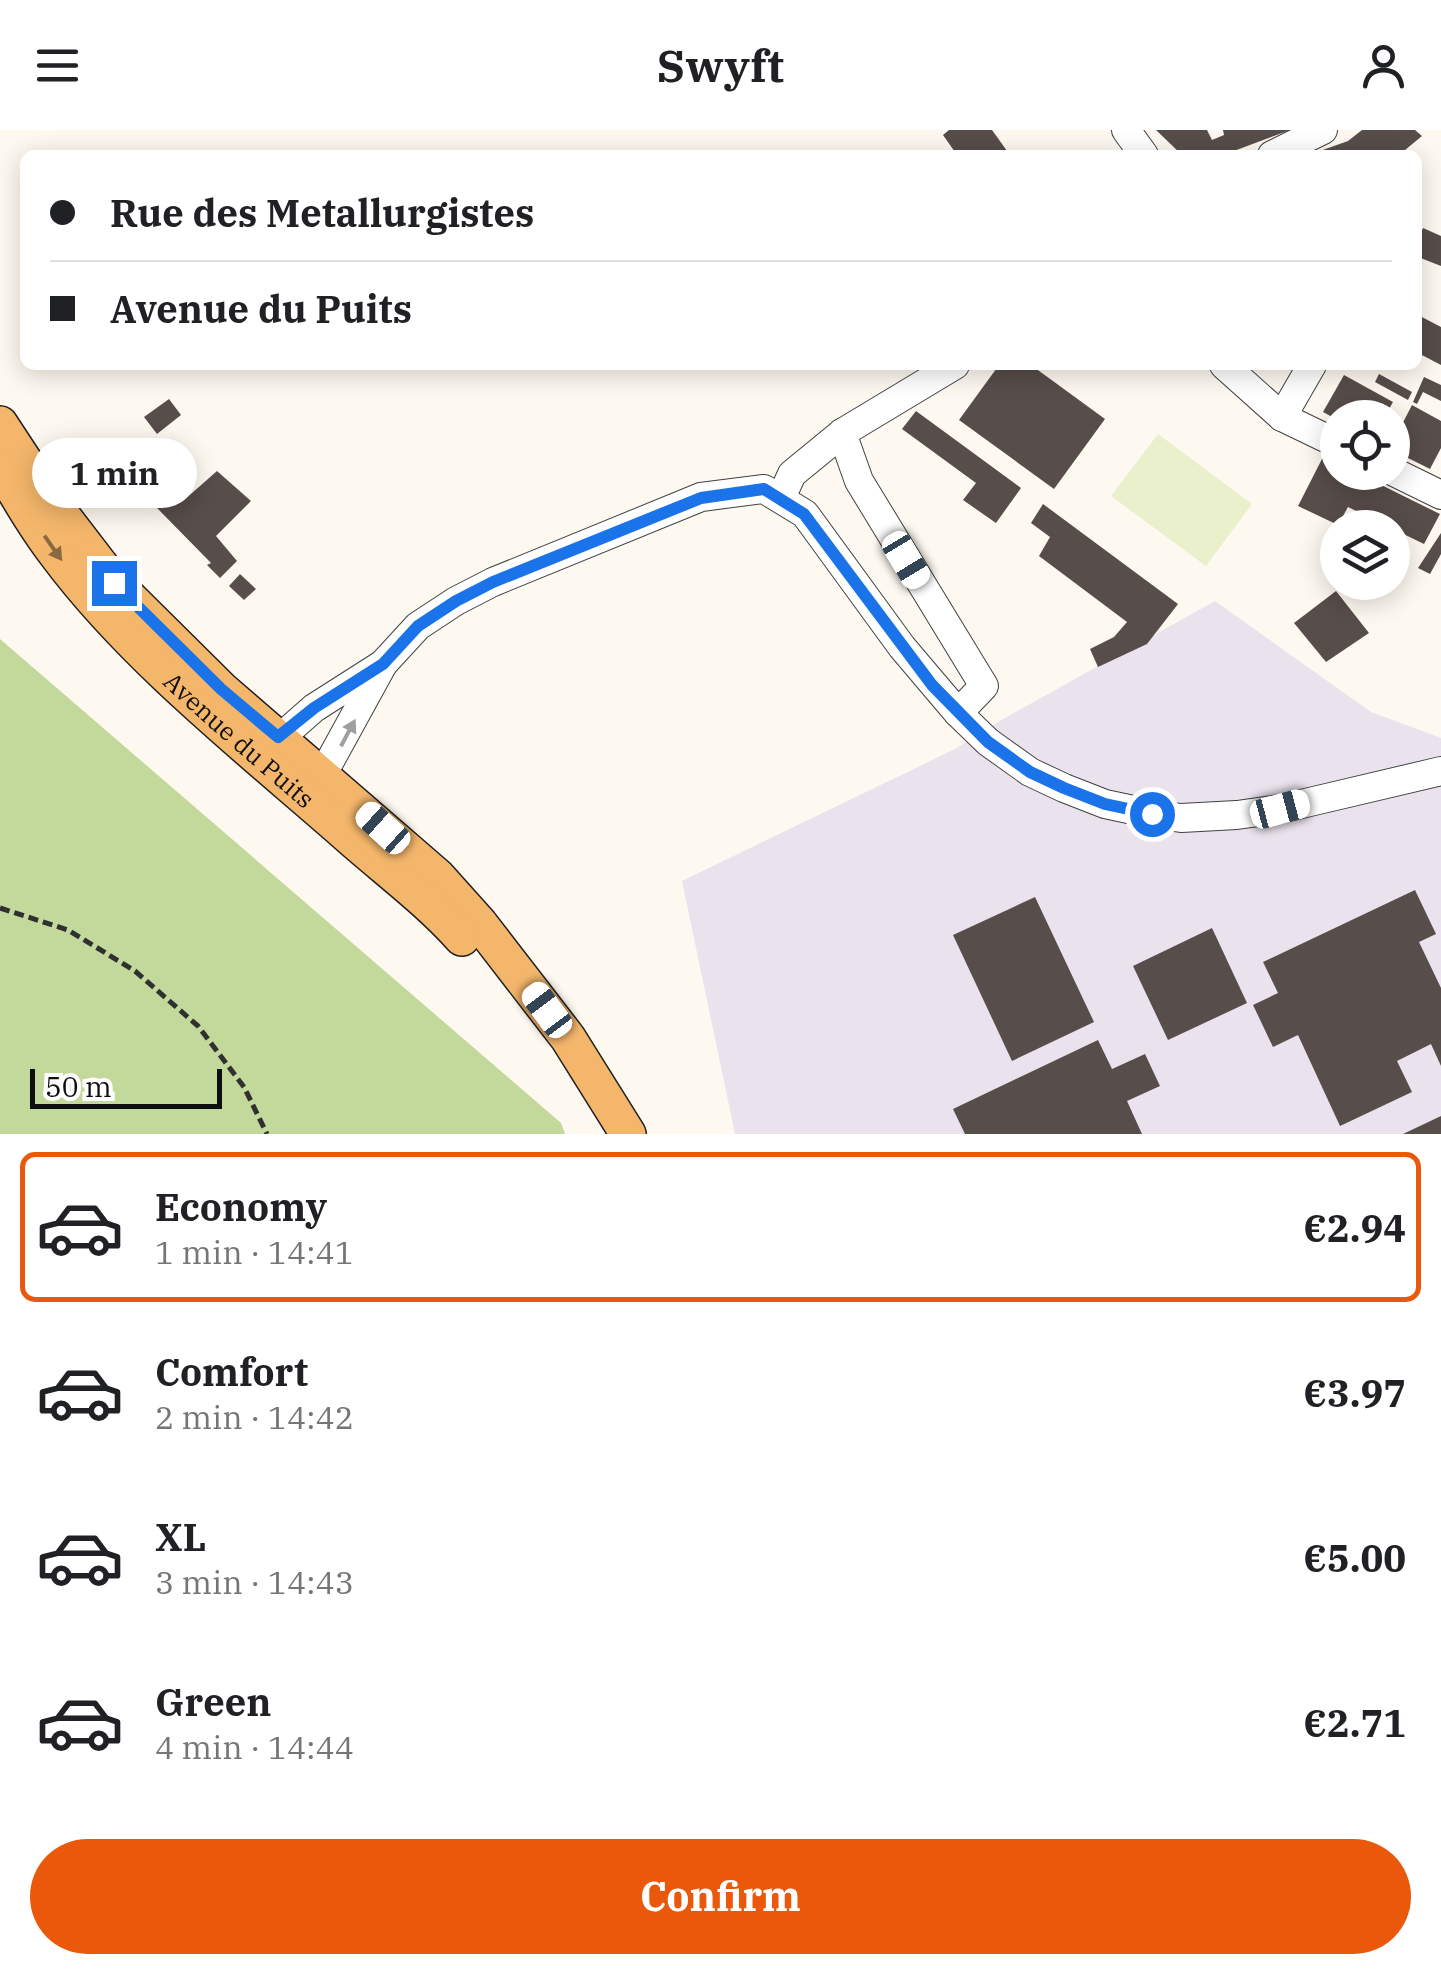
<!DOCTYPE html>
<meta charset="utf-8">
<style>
body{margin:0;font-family:"IBM Plex Serif",serif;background:#f6f6f6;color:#202124;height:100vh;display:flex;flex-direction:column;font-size:38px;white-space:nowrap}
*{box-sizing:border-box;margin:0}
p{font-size:32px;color:#757577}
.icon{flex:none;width:55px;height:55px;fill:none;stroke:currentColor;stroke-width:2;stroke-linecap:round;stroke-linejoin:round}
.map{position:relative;height:1004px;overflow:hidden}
.panel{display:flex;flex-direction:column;background:#fff;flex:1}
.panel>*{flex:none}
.banner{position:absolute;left:20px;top:20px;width:1402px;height:220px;border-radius:15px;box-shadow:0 5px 25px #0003;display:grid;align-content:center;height:220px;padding:0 30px;background:#fff}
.buttons{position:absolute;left:1320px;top:270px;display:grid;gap:20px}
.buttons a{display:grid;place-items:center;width:90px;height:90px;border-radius:50%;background:#fff;box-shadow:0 5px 25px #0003;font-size:50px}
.scale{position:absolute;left:30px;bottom:25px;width:192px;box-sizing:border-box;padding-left:10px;border:5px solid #0e0e0e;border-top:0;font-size:28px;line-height:35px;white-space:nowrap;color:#0e0e0e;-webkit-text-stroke:8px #fff;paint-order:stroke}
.end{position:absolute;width:45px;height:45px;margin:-22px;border:12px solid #1a73e8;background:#fff;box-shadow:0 0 0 5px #fff}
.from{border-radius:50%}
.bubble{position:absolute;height:70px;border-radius:35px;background:#fff;box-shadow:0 5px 25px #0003;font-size:32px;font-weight:700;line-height:70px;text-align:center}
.car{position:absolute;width:30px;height:60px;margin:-30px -15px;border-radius:12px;box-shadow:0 0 8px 2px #0007;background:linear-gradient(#fff 24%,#345 0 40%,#fff 0 76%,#345 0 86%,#fff 0)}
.banner b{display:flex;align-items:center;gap:35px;height:95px;font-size:38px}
.banner b+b{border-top:2px solid #e0e0e0}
.banner i{width:25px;height:25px;background:#202124}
ul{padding:18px 0 0;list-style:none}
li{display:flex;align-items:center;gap:30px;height:150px;margin:0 20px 15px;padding:0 10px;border:5px solid transparent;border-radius:15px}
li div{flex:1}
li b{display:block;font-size:38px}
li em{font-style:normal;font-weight:700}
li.current{border-color:#ea580c}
li>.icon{width:90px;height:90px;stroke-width:1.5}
.cta{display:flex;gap:20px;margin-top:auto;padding:20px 30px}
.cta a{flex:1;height:115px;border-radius:60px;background:#ea580c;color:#fff;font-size:40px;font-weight:700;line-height:115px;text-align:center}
header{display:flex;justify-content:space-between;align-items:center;height:130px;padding:0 30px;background:#fff;font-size:45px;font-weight:700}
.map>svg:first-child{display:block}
.industrial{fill:#eae3ed}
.forest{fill:#c3d89b}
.pitch{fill:#ebf0cc}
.building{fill:#574d4b}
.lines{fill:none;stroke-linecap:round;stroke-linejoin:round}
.minor-casing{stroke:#414141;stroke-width:30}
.major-casing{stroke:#1f1f1f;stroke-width:38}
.path{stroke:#303030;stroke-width:5;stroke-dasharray:10 5;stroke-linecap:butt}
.minor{stroke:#fff;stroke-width:28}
.major{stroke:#f4b66b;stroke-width:35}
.oneway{fill:#8c6a41}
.oneway2{fill:#9f9f9f}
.route{stroke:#1a73e8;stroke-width:12}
.labels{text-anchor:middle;stroke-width:10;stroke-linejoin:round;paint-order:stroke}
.street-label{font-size:25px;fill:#0e0e0e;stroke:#fff}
</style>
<header><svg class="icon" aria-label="menu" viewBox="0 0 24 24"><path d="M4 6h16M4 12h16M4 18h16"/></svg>Swyft<svg class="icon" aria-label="person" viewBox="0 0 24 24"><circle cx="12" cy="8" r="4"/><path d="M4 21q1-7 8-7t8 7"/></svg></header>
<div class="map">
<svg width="1441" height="1004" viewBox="0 0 1441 1004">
<rect width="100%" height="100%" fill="#fef9f0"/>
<!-- industrial -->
<polygon class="industrial" points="1215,471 1371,582 1441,608 1441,1004 735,1004 682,751 955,619 1003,589"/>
<!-- forest -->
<polygon class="forest" points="0,509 561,993 565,1004 0,1004"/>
<!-- pitch -->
<polygon class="pitch" points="1158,304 1252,374 1206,436 1111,366"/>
<!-- building -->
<g class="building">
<polygon points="949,0 992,0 1010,25 957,25 943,5"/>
<polygon points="1156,0 1207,0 1212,10 1224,5 1223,0 1290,0 1223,25 1182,25"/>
<polygon points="1362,0 1415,0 1422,6 1399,25 1319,25 1317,22 1348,11"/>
<polygon points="1423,98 1441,106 1441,136 1418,127 1418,110"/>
<polygon points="1418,185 1441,197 1441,235 1418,223"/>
<polygon points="999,235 1031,235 1105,289 1054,359 959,290"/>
<polygon points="1379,244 1412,262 1408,270 1375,252"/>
<polygon points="1344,245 1393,272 1384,288 1338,290 1323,282"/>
<polygon points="1424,247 1441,255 1441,271 1423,262 1417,274 1413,272"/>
<polygon points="169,269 181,285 157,304 144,287"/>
<polygon points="1412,275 1441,291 1441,318 1430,339 1392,320 1392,302 1397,304"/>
<polygon points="916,281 1021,358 996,393 963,370 976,353 902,299"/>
<polygon points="127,312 183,371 217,341 251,371 216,406 237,431 220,448 207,435 211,433 109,329"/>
<polygon points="1323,327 1338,334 1338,342 1355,342 1440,384 1424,414 1348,377 1338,395 1298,376"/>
<polygon points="1043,374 1178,474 1147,514 1098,537 1090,519 1114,507 1127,492 1039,426 1050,407 1031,393"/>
<polygon points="1441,403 1441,424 1430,444 1418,438"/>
<polygon points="240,444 256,459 244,470 229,456"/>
<polygon points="1336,461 1369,503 1326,532 1294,493"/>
<polygon points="1415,760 1436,804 1419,812 1441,858 1441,936 1431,914 1397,931 1412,962 1340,996 1298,905 1273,917 1253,875 1278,863 1263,832"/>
<polygon points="1035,767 1094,892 1012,931 953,805"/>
<polygon points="1212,798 1247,873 1168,910 1133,836"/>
<polygon points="1098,910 1112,939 1145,924 1160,956 1127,971 1142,1004 965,1004 953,979"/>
<polygon points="1441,986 1441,1004 1403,1004"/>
</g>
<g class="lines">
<!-- minor casing -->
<g class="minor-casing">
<g id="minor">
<polyline points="1126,0 1144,25"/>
<polyline points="1272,25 1323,0"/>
<polyline points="1224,235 1282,287 1338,314"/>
<polyline points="1282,287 1312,235"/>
<polyline points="842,303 859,351 984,556 958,583"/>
<polyline points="1392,341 1441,365"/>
<polyline points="781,368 792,344 842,303 955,235"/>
<polyline points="264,622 314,578 383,534 418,496 456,471 493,452 701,367 764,359 805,384 902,517 958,583 988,612 1030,642 1064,658 1105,674 1152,684 1181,688 1237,685 1280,679 1441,641"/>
<polyline points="314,660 382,536"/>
</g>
</g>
<!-- major casing -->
<g class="major-casing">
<g id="major">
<polyline points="0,294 48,367 114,453 221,559 437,746 480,794 568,908 628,1004"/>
<path id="s1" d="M3,341C20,370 37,399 57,425C133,527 247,617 343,701C383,737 426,768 462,808"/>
</g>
</g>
<!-- path -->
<polyline class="path" points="0,778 68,800 135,841 198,896 244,957 267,1004"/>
<!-- minor -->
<use href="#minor" class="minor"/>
<!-- major -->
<use href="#major" class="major"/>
</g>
<!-- one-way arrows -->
<defs><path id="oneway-solid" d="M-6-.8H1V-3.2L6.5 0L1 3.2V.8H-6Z" transform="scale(2.5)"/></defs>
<use class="oneway" href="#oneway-solid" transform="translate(53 418) rotate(55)"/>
<use class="oneway2" href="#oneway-solid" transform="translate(348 603) rotate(-62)"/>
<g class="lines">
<!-- route -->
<polyline class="route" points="114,453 221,559 278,607 314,578 383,534 418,496 456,471 493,452 701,368 764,359 804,384 932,555 988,612 1030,642 1064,658 1105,674 1152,684"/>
</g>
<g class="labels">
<!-- street labels -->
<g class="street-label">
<text dy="9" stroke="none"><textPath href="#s1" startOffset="360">Avenue du Puits</textPath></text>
</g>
</g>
</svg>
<div class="buttons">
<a><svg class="icon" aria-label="locate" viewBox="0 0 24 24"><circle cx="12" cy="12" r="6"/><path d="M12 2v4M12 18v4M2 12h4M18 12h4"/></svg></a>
<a><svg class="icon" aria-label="layers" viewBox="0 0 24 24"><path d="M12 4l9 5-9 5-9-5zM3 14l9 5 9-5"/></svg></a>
</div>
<div class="scale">50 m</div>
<i class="end from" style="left:1152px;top:684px"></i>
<i class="end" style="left:114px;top:453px"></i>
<div class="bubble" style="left:32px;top:308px;width:165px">1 min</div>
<i class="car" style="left:906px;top:430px;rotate:149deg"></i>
<i class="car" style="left:1280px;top:679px;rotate:75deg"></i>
<i class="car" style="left:383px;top:698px;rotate:312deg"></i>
<i class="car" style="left:547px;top:880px;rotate:323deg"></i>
<div class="banner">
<b><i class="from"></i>Rue des Metallurgistes</b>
<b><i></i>Avenue du Puits</b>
</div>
</div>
<section class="panel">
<ul>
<li class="current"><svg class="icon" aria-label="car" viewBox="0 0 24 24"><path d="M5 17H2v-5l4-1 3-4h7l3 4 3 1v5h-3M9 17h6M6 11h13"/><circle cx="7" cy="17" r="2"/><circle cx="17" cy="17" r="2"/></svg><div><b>Economy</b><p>1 min · 14:41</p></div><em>€2.94</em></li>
<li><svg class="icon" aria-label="car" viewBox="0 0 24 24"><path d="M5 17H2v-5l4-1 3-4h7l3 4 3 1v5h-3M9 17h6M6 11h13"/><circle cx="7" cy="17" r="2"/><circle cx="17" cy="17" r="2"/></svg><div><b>Comfort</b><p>2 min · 14:42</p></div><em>€3.97</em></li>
<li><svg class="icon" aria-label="car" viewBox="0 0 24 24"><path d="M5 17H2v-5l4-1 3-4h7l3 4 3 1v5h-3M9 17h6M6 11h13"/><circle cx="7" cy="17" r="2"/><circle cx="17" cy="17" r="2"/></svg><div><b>XL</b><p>3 min · 14:43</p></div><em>€5.00</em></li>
<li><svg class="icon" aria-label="car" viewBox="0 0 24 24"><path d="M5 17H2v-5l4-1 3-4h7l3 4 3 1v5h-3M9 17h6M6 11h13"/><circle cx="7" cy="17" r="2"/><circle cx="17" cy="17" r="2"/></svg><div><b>Green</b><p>4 min · 14:44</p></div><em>€2.71</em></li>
</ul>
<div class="cta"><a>Confirm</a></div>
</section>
